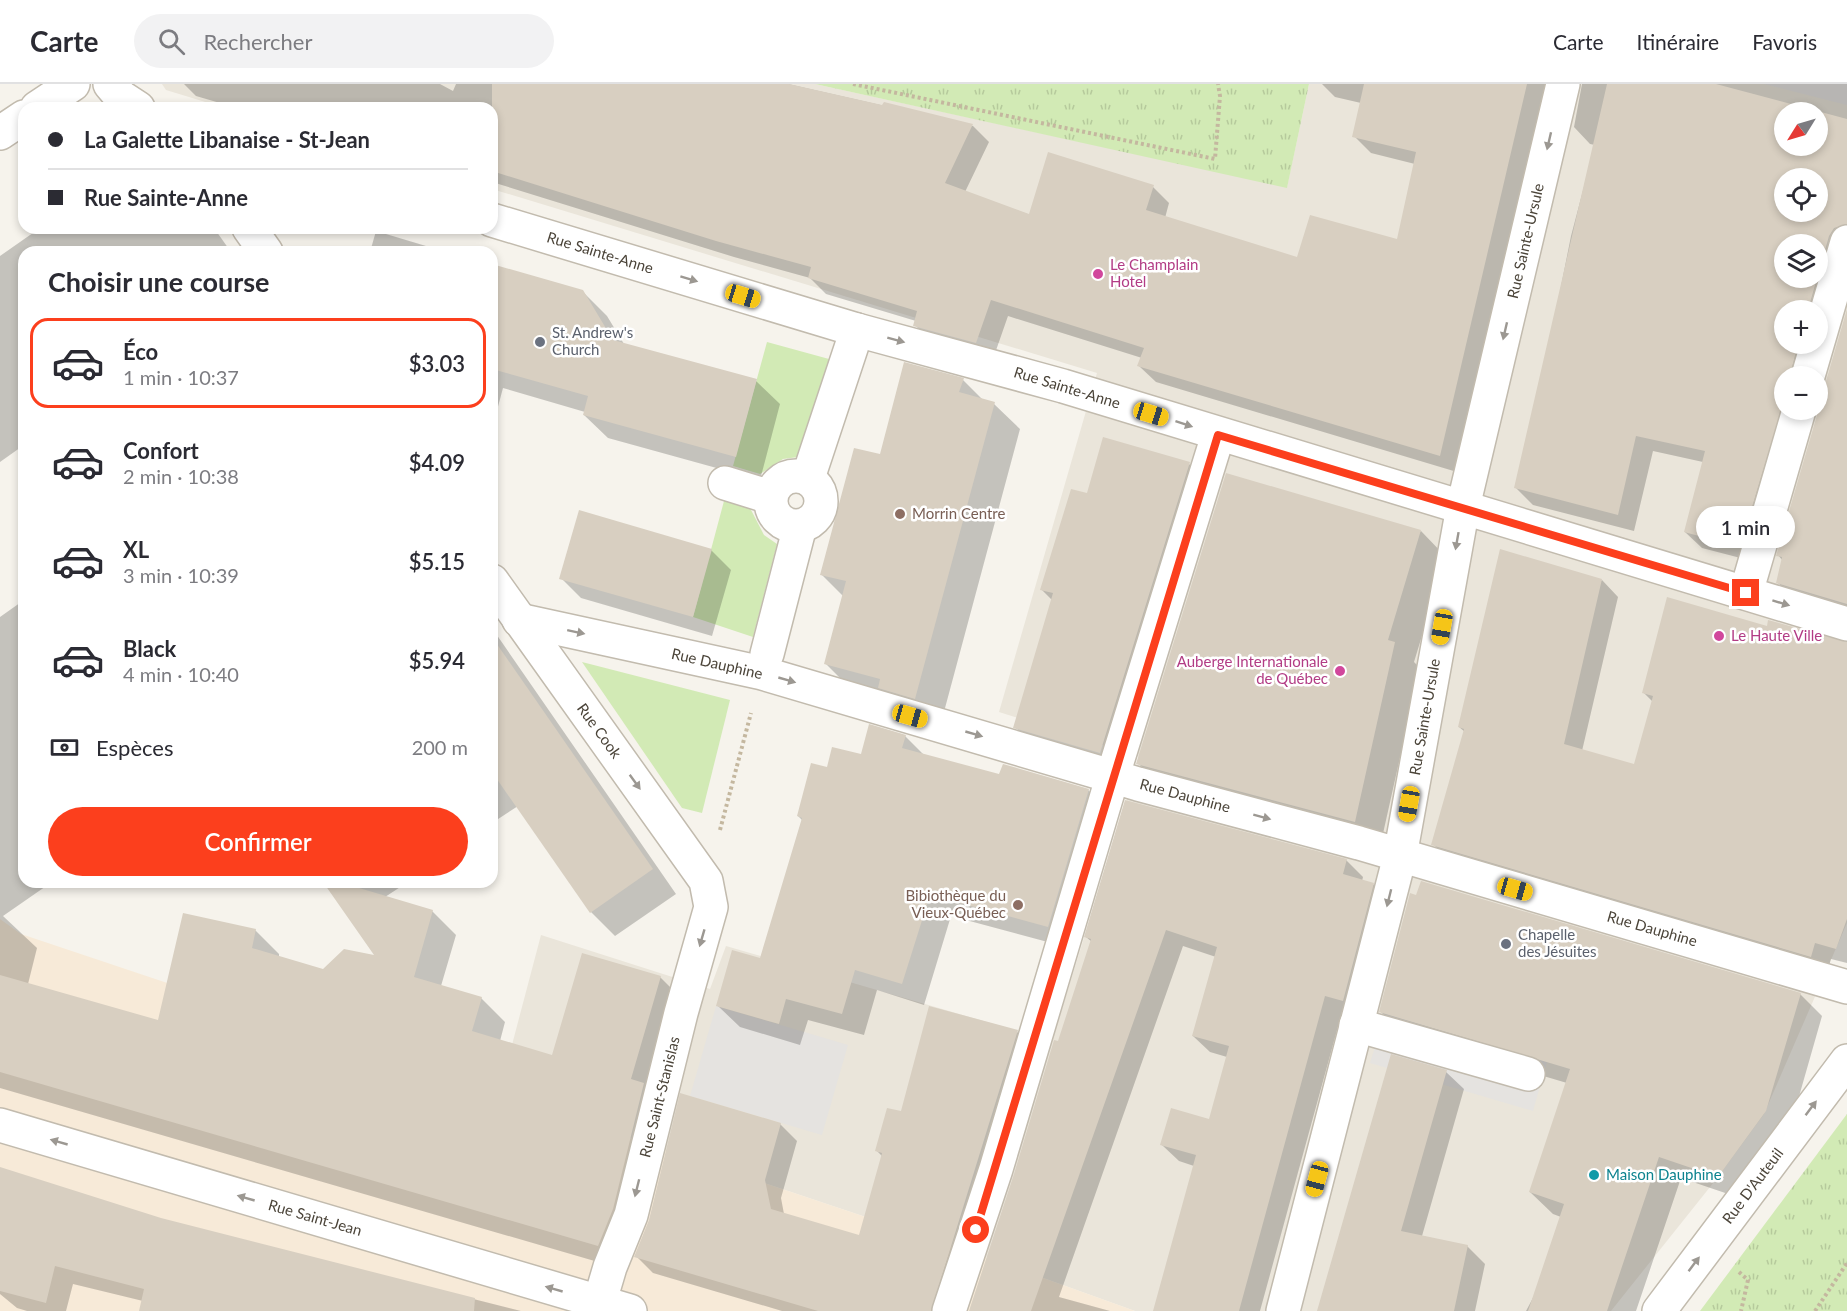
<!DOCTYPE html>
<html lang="fr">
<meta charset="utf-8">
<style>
body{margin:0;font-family:Lato,sans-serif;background:#f2f2f3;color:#2b2b33;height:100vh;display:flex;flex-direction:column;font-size:22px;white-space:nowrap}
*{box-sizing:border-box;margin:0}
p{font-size:20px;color:#7c7c81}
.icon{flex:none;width:33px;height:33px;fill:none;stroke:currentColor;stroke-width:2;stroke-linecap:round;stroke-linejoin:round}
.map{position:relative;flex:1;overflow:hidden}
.sheet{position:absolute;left:18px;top:162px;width:480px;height:642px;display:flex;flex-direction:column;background:#fff;border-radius:18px;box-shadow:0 3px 9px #0003}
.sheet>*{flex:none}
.hud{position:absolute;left:18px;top:18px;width:480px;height:132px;border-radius:18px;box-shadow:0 3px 9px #0003;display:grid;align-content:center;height:132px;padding:0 30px;background:#fff}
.needle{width:39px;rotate:233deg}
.tools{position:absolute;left:1774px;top:18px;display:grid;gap:12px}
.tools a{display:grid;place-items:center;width:54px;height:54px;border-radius:50%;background:#fff;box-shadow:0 3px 9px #0003;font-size:30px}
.end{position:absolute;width:27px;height:27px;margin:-14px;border:8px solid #fc3f1d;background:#fff;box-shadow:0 0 0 3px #fff}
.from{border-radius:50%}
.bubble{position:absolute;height:42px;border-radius:21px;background:#fff;box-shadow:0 3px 9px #0003;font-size:20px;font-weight:600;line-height:42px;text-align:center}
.car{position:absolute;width:18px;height:36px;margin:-18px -9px;border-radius:8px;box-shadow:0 0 4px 2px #0007;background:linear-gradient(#f5c518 24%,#345 0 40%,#f5c518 0 76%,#345 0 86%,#f5c518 0)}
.hud b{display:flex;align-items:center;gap:21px;height:57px;font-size:22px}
.hud b+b{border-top:2px solid #e1e1e2}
.hud i{width:15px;height:15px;background:#2b2b33}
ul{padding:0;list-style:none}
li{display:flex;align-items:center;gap:18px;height:90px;margin:0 12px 9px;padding:0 18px;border:3px solid transparent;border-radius:18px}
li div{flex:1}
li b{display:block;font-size:22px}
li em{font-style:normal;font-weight:600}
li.selected{border-color:#fc3f1d}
li>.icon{width:54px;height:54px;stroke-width:1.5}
h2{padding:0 30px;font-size:27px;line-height:72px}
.pay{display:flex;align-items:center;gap:15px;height:66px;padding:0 30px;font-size:22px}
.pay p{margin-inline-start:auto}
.cta{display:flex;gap:12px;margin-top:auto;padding:12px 30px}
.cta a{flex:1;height:69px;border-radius:36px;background:#fc3f1d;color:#fff;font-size:24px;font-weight:600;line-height:69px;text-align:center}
header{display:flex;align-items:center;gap:36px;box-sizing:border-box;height:84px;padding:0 30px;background:#fff;border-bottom:2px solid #e1e1e2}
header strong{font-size:28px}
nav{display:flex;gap:33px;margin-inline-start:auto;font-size:21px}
.search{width:420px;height:54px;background:#f2f2f3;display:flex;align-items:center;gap:15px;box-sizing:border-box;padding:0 21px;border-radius:33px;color:#7c7c81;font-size:22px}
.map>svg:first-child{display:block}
.residential{fill:#eae5da;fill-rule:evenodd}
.commercial{fill:#f7ead8}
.grass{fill:#d2eab5}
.park{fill:url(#park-tufts)}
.parking{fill:#e5e3e0}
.shadow{fill:#0003;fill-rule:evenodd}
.building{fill:#d8cfc1;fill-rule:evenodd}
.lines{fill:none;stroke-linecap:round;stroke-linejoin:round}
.minor-casing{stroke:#c2bbae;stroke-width:36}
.path{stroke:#c4b79f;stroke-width:4;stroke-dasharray:3 3;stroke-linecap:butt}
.minor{stroke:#fff;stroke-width:33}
.oneway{fill:#9c9892}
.route{stroke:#fc3f1d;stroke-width:8}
.hotel-dot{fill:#d1479c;stroke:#fff;stroke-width:2}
.worship-dot{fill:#6b7280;stroke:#fff;stroke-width:2}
.education-dot{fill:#8d6e63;stroke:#fff;stroke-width:2}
.culture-dot{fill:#0f9aa8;stroke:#fff;stroke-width:2}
.labels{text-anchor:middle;stroke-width:5;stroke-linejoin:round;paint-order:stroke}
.street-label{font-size:15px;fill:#4b4439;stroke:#fff}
.hotel-label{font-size:15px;fill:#b23c85;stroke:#fff;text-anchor:start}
.worship-label{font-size:15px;fill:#5b616d;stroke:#fff;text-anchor:start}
.education-label{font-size:15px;fill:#785e54;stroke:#fff;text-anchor:start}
.culture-label{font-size:15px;fill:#0d838f;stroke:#fff;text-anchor:start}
</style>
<header>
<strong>Carte</strong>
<div class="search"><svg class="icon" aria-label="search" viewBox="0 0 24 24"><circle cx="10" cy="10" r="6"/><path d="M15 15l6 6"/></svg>Rechercher</div>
<nav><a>Carte</a><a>Itinéraire</a><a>Favoris</a></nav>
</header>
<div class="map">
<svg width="1847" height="1227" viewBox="0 0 1847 1227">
<defs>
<pattern id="park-tufts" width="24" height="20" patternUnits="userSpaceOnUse" patternTransform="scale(1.5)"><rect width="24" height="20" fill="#d2eab5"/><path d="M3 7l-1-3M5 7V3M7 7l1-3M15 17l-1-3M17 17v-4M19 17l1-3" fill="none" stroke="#b6ca9c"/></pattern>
</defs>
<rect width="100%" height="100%" fill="#f6f3ec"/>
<!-- residential -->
<path class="residential" d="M162,0H815L1287,103L1309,0H1847V839L1764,1030L1718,1093L1611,1227H1135L985,1173L499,1010L541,851L710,905L726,862L1052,957L1140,673L999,628L1097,289L492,105V24H225L166,6ZM1785,28H1818V62H1785ZM1785,94H1818V128H1785ZM1785,160H1818V194H1785ZM1785,226H1818V260H1785ZM1785,292H1818V326H1785Z"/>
<!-- commercial -->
<polygon class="commercial" points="0,835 21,850 985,1173 1135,1227 0,1227"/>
<!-- grass -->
<g class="grass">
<polygon points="767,258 829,275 803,370 798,373 783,375 760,390 733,382"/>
<polygon points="724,417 750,424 764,451 777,460 753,553 693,533"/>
<polygon points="582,578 730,616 702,729 682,724"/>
</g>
<!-- park -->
<g class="park">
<polygon points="815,0 1309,0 1287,104"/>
<polygon points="1847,1030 1847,1227 1700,1227"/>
</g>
<!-- parking -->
<g class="parking">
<polygon points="1764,0 1847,0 1847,21"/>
<polygon points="716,922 848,961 822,1051 690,1012"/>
<polygon points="1385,930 1547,978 1533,1027 1370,979"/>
</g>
<!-- shadow -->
<g class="shadow">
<polygon points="184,0 440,0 453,7 456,0 788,0 973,42 989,58 965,108 1030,131 1153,103 1169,119 1165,134 1298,175 1398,157 1415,80 1371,69 1354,52 1361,19 1335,13 1322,0 1572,0 1535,48 1497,206 1500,209 1457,388 1156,298 1139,282 1142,274 1008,232 993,275 931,258 915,241 916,237 826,210 810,194 734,173 492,98 492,24 237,24 196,12"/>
<path d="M1582,0H1847V166L1809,292H1785V326L1756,478L1702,464L1685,448L1703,378L1653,367L1634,447L1533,421L1516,404L1549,263L1571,152L1595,61L1590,60L1574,43ZM1785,28H1818V62H1785ZM1785,94H1818V128H1785ZM1785,160H1818V194H1785ZM1785,226H1818V260H1785Z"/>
<polygon points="40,144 214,144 231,168 24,168 24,361 0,378 0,172"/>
<polygon points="376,147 446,168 370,168"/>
<polygon points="492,181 583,208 607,232 624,260 756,297 780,320 760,396 608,354 584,331 585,328 503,304 492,345"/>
<polygon points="1847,230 1847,532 1795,515 1778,499 1783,477 1778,471"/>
<polygon points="963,296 984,317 994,320 1020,345 941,639 851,605 826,580 843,512 821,490 881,372"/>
<polygon points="1189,380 1209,400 1120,688 1035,663 1015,643 1052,516 1042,506 1088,411"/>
<polygon points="1421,447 1446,473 1414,578 1420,584 1380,763 1163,705 1138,679"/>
<polygon points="711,466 731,486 712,552 581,514 561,494"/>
<polygon points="1602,496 1618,513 1582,667 1635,682 1653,618 1644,609 1768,544 1847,560 1847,879 1831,875 1827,888 1450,777 1433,760 1465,648 1459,643"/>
<polygon points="24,516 24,798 52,798 3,832 37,864 28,900 159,938 255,846 279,870 279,874 323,887 377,874 325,798 408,798 385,813 432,827 456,851 441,902 481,914 505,938 500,957 553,973 660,893 684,917 622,1185 0,1004 0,533"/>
<polygon points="492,544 676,810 615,852 591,828 518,722 492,739"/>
<polygon points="905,652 924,671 1000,692 1088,706 1110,728 1070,864 951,832 924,921 877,906 864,951 808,936 800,961 740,943 718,922 761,876 802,736 798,732 828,685"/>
<polygon points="1346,776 1363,793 1362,797 1373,800 1390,817 1360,933 1342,928 1260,1227 1155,1227 1194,1082 1179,1077 1162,1061 1210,1036 1227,973 1210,968 1193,952 1216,873 1183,862 1059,1213 1110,1227 970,1227 1092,858 1086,853"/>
<polygon points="1800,910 1822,932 1786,1058 1740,1114 1681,1094 1636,1227 1526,1227 1534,1212 1561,1133 1553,1130 1530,1108 1567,999 1403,950 1381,928"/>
<polygon points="1017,948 1034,965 951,1227 782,1227 653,1189 636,1172 780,1040 797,1057 781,1114 784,1130 860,1153 883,1073 877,1067 902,1029"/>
<polygon points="1446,988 1464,1005 1422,1152 1467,1162 1485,1180 1475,1227 1318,1227"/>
<polygon points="0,1084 161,1136 521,1227 140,1227 143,1217 73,1200 66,1227 27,1227 17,1224 0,1210"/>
</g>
<!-- building -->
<g class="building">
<polygon points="492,0 789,0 882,21 884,18 973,40 945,99 1029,130 1048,68 1154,101 1146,126 1297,173 1310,131 1397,155 1416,68 1352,53 1364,0 1527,0 1440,372 1137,282 1144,264 991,216 976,259 913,242 917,227 808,194 811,183 716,157 492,87"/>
<path d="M1607,0H1716L1847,35V140L1834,144L1829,152L1818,191V160H1785V194H1817L1808,226H1785V260H1798L1790,292H1785V314L1740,463L1684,448L1705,367L1636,352L1618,431L1514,404ZM1785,28H1818V62H1785ZM1785,94H1818V128H1785Z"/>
<polygon points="492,180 583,206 613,256 757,295 736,373 583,331 588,312 492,285"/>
<polygon points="1847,225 1847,520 1776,499 1782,473 1776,472 1817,331 1818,307 1826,297"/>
<polygon points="904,278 964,294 959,308 995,318 915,615 878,604 880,595 824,580 846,497 820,491 854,364 880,370"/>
<polygon points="1103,353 1190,378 1100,669 1013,644 1053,509 1040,506 1071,405 1087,409"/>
<polygon points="1226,389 1421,446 1388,556 1395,558 1355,738 1136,680"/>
<polygon points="579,426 712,465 693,533 559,495"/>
<polygon points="1500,465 1602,495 1564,660 1634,680 1653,612 1642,609 1667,513 1767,542 1768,536 1847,558 1847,835 1836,865 1815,859 1811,873 1431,761 1464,645 1458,643"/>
<polygon points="492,553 653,785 590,829 492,688"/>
<polygon points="869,640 906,651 902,664 999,690 1003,680 1089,705 1048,843 930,811 902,900 855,886 842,930 786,915 779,940 716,922 732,866 760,874 802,734 797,732 811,679 827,683 832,663 861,670"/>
<polygon points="1125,716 1347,775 1343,790 1374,799 1343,917 1325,912 1239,1227 1153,1227 1196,1071 1160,1061 1171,1024 1209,1035 1229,962 1192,952 1217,863 1166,846 1031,1227 969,1227 1014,1090 1054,956 1058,957 1091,855 1084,853"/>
<polygon points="1421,797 1801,909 1766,1027 1718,1093 1659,1073 1607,1227 1528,1227 1564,1120 1529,1108 1570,985 1379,928 1410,809 1416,811"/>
<polygon points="323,798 339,798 433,826 414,893 482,913 472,947 552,971 582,869 661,892 631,995 644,999 613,1125 598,1162 0,988 0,891 158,936 183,829 256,845 252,864 323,885 344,865 374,871"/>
<polygon points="929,922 1018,946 931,1227 818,1227 634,1173 649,1136 680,1009 781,1039 765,1096 771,1125 859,1151 882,1069 875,1067 887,1024 901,1027"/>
<polygon points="1391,970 1447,986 1401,1147 1468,1161 1454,1227 1317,1227"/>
<polygon points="0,1083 161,1134 475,1214 474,1227 139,1227 144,1205 55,1182 46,1219 0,1207"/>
</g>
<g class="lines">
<!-- minor casing -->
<g class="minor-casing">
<g id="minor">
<polyline points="110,0 121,13 138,24"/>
<polyline points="37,24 73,0"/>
<polyline points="0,49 24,33"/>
<polyline points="492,136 857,246 1063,302 1847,540"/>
<polyline points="249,144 266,168"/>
<polyline points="1808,292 1847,158"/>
<circle cx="796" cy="417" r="25"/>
<polyline points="808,394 857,246"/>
<polyline points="725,399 770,413"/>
<polyline points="492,497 706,797 711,823 681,929 631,1131 610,1183 597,1227"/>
<polyline points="1746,509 1799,326"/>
<polyline points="519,536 762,589 1138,700 1359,759 1847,903"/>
<polyline points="767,570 800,442"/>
<polyline points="1356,941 1528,990"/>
<polyline points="0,1041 630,1227"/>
<polyline points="949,1227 996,1085 1113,691 1218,351"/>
<polyline points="1283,1227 1400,772 1463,423 1563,0"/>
<polyline points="1659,1227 1847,977"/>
</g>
</g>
<!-- path -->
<g class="path">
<polyline points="853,0 1215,75 1220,12 1218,0"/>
<polyline points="720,746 751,629"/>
<polyline points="1739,1188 1748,1196 1741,1227"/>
<polyline points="1815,1227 1847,1179"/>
</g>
<!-- minor -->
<use href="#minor" class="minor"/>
</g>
<!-- one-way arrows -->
<defs><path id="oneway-solid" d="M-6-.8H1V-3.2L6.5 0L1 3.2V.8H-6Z" transform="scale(1.5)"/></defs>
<g class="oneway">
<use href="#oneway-solid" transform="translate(1549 57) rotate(103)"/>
<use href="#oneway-solid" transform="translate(689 195) rotate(17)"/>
<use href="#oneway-solid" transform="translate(1505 247) rotate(103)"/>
<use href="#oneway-solid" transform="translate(896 256) rotate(15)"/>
<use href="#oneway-solid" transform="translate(1184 340) rotate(18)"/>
<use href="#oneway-solid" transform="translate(1457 457) rotate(100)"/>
<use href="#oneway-solid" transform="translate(1781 519) rotate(17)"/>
<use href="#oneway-solid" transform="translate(576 548) rotate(12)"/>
<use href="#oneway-solid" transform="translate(787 596) rotate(16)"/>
<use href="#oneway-solid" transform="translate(974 650) rotate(16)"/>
<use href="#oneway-solid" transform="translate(635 698) rotate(54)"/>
<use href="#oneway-solid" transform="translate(1262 733) rotate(15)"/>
<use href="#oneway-solid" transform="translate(1389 814) rotate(104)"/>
<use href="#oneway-solid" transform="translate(702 854) rotate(106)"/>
<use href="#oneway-solid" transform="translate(1811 1024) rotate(-53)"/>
<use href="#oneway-solid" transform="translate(59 1058) rotate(-164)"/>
<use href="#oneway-solid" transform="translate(637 1104) rotate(104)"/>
<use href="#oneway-solid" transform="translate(246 1114) rotate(-164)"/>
<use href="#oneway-solid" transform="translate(1694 1180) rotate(-53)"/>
<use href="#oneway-solid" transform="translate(554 1205) rotate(-164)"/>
</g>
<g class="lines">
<!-- route -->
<polyline class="route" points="976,1146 1218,351 1746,509"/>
</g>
<!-- markers -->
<g class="hotel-dot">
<circle cx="1098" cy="190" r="6"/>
<circle cx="1719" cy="552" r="6"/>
<circle cx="1340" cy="587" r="6"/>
</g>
<g class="worship-dot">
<circle cx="540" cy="258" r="6"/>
<circle cx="1506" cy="860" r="6"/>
</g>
<g class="education-dot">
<circle cx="900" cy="430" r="6"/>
<circle cx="1018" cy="821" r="6"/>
</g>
<circle class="culture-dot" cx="1594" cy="1091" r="6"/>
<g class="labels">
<!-- street labels -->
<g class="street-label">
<text transform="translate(1526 157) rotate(-77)" y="5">Rue Sainte-Ursule</text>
<text transform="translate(600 169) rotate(17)" y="5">Rue Sainte-Anne</text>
<text transform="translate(1067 304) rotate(17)" y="5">Rue Sainte-Anne</text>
<text transform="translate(717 580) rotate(13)" y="5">Rue Dauphine</text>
<text transform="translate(1425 633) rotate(-80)" y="5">Rue Sainte-Ursule</text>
<text transform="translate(599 647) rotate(54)" y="5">Rue Cook</text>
<text transform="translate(1185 712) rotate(15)" y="5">Rue Dauphine</text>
<text transform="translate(1652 845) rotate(16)" y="5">Rue Dauphine</text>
<text transform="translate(660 1013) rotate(-76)" y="5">Rue Saint-Stanislas</text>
<text transform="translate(1753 1102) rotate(-53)" y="5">Rue D'Auteuil</text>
<text transform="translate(315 1134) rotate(16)" y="5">Rue Saint-Jean</text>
</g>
<!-- hotel labels -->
<g class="hotel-label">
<text x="1110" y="186">Le Champlain<tspan x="1110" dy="17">Hotel</tspan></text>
<text x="1731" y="557">Le Haute Ville</text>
<text x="1328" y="583" text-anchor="end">Auberge Internationale<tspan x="1328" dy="17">de Québec</tspan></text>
</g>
<!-- worship labels -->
<g class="worship-label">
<text x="552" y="254">St. Andrew's<tspan x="552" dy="17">Church</tspan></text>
<text x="1518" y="856">Chapelle<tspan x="1518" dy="17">des Jésuites</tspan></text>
</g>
<!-- education labels -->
<g class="education-label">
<text x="912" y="435">Morrin Centre</text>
<text x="1006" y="817" text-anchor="end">Bibiothèque du<tspan x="1006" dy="17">Vieux-Québec</tspan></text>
</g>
<!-- culture labels -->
<g class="culture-label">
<text x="1606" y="1096">Maison Dauphine</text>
</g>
</g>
</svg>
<div class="tools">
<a><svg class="needle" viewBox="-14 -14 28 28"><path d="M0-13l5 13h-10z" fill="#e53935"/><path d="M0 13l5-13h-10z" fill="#7c7c81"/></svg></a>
<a><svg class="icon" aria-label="locate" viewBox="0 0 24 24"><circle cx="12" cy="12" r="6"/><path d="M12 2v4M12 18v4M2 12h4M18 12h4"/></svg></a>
<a><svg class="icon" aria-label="layers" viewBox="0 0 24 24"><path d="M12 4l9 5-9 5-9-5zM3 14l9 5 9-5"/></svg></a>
<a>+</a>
<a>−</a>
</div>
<i class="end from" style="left:976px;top:1146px"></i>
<i class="end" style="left:1746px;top:509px"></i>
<div class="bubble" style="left:1696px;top:422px;width:99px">1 min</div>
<i class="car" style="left:743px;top:212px;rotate:107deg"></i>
<i class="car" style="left:1151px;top:330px;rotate:107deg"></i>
<i class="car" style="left:1442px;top:543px;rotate:190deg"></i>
<i class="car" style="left:910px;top:632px;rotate:106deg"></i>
<i class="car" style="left:1409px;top:720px;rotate:190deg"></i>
<i class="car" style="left:1515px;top:805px;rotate:106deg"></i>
<i class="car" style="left:1317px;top:1095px;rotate:195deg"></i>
<div class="hud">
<b><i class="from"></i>La Galette Libanaise - St-Jean</b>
<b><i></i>Rue Sainte-Anne</b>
</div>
<section class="sheet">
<h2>Choisir une course</h2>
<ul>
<li class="selected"><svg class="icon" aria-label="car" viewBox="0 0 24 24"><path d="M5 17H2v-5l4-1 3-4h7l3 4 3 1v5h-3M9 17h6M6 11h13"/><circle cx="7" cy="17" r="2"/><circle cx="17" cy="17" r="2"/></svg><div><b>Éco</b><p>1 min · 10:37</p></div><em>$3.03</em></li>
<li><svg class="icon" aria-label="car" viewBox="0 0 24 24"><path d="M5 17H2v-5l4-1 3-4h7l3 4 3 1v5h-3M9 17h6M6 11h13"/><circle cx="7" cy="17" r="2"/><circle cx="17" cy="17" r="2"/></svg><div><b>Confort</b><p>2 min · 10:38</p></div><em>$4.09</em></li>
<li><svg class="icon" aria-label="car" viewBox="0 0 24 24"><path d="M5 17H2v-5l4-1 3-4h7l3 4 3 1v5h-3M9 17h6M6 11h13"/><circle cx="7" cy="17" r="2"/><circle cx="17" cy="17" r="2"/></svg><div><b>XL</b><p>3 min · 10:39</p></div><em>$5.15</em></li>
<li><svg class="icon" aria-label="car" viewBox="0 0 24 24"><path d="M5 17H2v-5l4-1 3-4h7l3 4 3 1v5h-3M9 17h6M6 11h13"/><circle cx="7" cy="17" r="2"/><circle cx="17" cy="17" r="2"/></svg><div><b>Black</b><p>4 min · 10:40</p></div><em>$5.94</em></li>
</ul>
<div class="pay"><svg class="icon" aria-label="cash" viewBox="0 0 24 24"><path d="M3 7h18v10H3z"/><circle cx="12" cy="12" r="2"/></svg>Espèces<p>200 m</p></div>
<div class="cta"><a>Confirmer</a></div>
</section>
</div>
